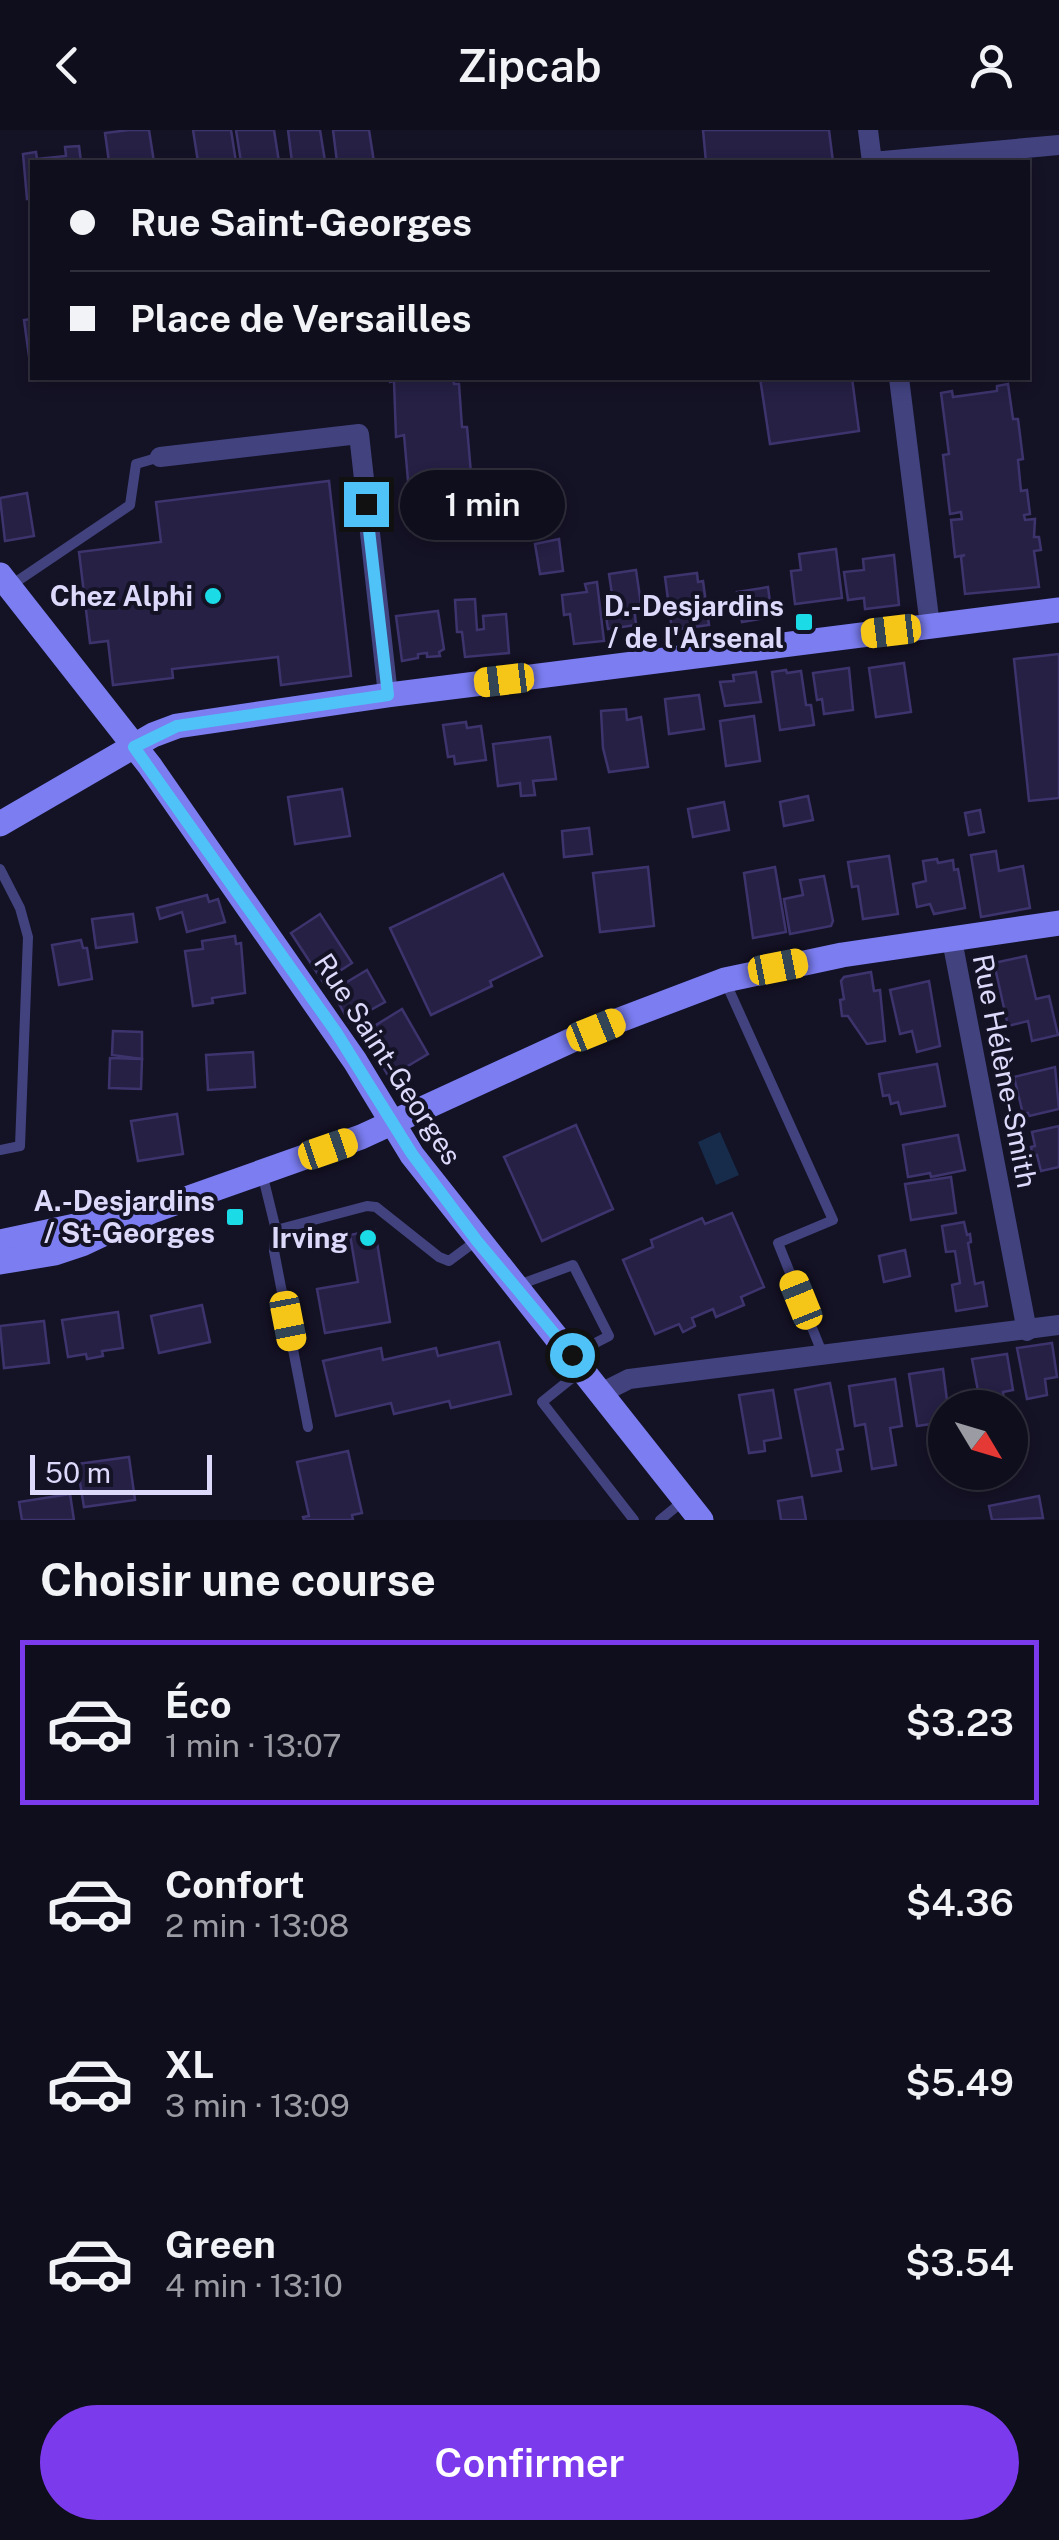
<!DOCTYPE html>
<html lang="fr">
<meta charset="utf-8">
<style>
body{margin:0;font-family:"Public Sans",sans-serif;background:#181725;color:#f1f3f6;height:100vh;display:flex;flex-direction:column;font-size:38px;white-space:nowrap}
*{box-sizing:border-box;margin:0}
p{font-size:32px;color:#9b9ca3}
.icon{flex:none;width:55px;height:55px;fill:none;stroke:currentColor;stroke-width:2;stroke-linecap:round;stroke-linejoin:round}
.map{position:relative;height:1390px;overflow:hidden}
.drawer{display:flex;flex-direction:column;background:#0f0e1c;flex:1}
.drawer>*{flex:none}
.top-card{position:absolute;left:30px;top:30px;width:1000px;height:220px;border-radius:0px;box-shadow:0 5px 15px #0003,0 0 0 2px #2f2e3b;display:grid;align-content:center;height:220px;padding:0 40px;background:#0f0e1c}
.needle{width:65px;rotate:128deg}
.controls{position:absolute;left:928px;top:1260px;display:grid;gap:20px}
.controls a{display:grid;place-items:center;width:100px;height:100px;border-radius:50%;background:#0f0e1c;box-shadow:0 5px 15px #0003,0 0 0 2px #2f2e3b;font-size:50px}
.scale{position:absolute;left:30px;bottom:25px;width:182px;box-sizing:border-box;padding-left:10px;border:5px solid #dcd9fb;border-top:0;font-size:28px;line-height:35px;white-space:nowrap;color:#dcd9fb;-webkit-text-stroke:8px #141225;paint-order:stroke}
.end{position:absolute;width:45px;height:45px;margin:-22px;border:12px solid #4fc3f7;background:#111;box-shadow:0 0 0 5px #111}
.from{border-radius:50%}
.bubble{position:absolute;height:70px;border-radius:35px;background:#0f0e1c;box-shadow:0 5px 15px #0003,0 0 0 2px #2f2e3b;font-size:32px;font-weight:600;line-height:70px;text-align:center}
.car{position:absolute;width:30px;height:60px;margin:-30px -15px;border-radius:12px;box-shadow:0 0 8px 2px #0007;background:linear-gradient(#f5c518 24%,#345 0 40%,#f5c518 0 76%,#345 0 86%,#f5c518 0)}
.top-card b{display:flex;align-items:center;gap:35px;height:95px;font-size:38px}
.top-card b+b{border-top:2px solid #2f2e3b}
.top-card i{width:25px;height:25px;background:#f1f3f6}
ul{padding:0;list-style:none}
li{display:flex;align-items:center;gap:30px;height:165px;margin:0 20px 15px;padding:0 20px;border:5px solid transparent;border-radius:0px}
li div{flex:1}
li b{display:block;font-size:38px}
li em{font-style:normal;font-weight:600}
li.selected{border-color:#7c3aed}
li>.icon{width:90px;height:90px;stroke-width:1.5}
h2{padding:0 40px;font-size:45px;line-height:120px}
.cta{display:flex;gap:20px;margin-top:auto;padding:20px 40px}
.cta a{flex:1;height:115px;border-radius:60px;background:#7c3aed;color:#fff;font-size:40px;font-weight:600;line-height:115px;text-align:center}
header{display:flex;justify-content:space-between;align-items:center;height:130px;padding:0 40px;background:#0f0e1c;font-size:45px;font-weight:600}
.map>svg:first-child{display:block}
.water{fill:#162c4a}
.building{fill:#252044;stroke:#3d346d;stroke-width:2.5}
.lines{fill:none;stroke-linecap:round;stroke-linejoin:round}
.lane{stroke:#42427f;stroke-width:10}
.street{stroke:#42427f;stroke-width:20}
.secondary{stroke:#7b7df1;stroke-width:25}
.route{stroke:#4fc3f7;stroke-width:12}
.poi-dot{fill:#1adbe6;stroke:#141225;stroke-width:4}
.labels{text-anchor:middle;stroke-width:8;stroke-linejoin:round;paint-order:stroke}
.poi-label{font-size:28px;font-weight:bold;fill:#dcd9fb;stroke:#141225;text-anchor:end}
.street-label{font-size:28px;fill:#dcd9fb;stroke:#141225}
</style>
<header><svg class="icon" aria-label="back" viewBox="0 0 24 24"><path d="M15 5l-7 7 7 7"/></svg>Zipcab<svg class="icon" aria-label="person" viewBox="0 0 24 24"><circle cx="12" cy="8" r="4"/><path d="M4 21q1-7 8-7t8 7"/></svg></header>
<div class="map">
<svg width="1059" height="1390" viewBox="0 0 1059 1390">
<rect width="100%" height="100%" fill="#141225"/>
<!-- water -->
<polygon class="water" points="720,1002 739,1045 716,1055 698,1012"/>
<!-- building -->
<g class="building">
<polygon points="129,0 149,0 154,32 109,32 105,3"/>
<polygon points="193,0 231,0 236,32 198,32"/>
<polygon points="236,0 274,0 279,32 241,32"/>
<polygon points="288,0 320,0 325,31 292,32"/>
<polygon points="333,0 369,0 374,32 337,32"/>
<polygon points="703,0 829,0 833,32 706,32"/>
<polygon points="79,16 81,32 32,32 32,68 27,69 23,24 36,22 37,29 66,26 65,17"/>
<polygon points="32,189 32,241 31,241 24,190"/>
<polygon points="389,248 453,248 454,254 459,254 462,297 467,297 472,355 409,362 404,305 396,307 394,251 390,252"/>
<polygon points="760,248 852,248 859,301 770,314"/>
<polygon points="1008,254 1013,289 1018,289 1023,329 1018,330 1021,361 1027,360 1030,384 1024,385 1025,390 1035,389 1034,407 1039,407 1041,420 1034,421 1039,457 965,464 961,427 965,425 955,427 951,390 962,389 961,382 950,384 943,325 949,324 941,263 952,261 953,267 997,261 997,256"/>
<polygon points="329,351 351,546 281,555 278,527 172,539 173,548 113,555 108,511 90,513 79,422 161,412 156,372"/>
<polygon points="27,363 34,406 5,411 0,368"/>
<polygon points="559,409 563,441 540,444 535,414"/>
<polygon points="836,419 842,468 795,474 791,441 801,440 799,424"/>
<polygon points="894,425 899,475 865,479 864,468 848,470 844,442 864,440 863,429"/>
<polygon points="636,440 641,474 634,475 636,495 608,499 604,473 613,471 609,444"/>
<polygon points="697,443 698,452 703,451 709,495 672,500 665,447"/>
<polygon points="597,452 604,511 574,514 570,484 564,485 562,465 587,462 585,454"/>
<polygon points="768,457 772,487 742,492 737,462"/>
<polygon points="475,469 477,500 484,499 483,486 506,484 509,523 465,527 462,502 457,502 455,470"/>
<polygon points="438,481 444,519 439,522 440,526 427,527 427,523 418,524 418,528 402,531 396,486"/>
<polygon points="1059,524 1059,668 1029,671 1014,529"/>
<polygon points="904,533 911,582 876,587 869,538"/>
<polygon points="849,538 853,580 824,584 822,569 817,570 813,543"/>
<polygon points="786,540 787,543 801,541 806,575 811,575 814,595 780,600 772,542"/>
<polygon points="756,542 761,572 725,576 720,552 734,551 733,545"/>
<polygon points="699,565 704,599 669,604 665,569"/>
<polygon points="626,579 627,590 641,587 648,637 609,642 603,618 601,581"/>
<polygon points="754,586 760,631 726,636 720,591"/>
<polygon points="466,592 467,598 481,596 486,630 455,634 454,626 448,627 443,595"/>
<polygon points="550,607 556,649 533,651 535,665 521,666 520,653 498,656 493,614"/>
<polygon points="342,659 350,706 295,714 288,667"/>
<polygon points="808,666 813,690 784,696 780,672"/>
<polygon points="724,672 729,700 693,707 688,679"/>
<polygon points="980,680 984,702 969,705 965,683"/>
<polygon points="589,698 592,724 564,727 562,701"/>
<polygon points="996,721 999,741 1023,736 1030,778 981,787 971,725"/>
<polygon points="889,726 898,784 863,789 858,756 852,757 848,732"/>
<polygon points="937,729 938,733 953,730 954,740 958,739 965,778 934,784 930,774 917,777 913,754 926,751 923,731"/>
<polygon points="648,737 654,796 600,802 593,743"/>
<polygon points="775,737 786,802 753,808 744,743"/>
<polygon points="503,744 542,826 490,851 492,856 431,885 390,798"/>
<polygon points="824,746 833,791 831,796 790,804 784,769 803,765 800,750"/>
<polygon points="207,765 209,772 218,769 225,792 187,802 182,782 160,789 157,778"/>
<polygon points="133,784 137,812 96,818 92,789"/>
<polygon points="320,784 352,833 323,852 291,803"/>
<polygon points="235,806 236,814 241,813 245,863 212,868 213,873 193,876 185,821 203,819 202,811"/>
<polygon points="81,810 83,818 87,818 92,849 59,855 52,815"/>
<polygon points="1026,826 1036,869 1049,866 1058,905 1032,911 1028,891 1008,896 994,833"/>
<polygon points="367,840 385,872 349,892 332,861"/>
<polygon points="871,842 874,861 880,860 885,911 867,914 848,886 842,886 840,870 844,869 841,851 844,847"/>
<polygon points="929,851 940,916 917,922 912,901 900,904 890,860"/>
<polygon points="402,879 428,924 389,947 363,903"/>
<polygon points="113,901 142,902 142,929 112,925"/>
<polygon points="253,922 255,957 208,960 206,925"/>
<polygon points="110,928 142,929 141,959 109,958"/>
<polygon points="937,934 945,976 901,984 898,972 891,974 889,965 883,966 879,944"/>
<polygon points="1055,937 1059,979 1029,986 1028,983 1023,984 1014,947"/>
<polygon points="177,984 183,1024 138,1031 131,991"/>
<polygon points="576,995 613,1079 542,1111 504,1027"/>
<polygon points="1059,996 1059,1037 1041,1041 1037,1025 1033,1026 1031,1017 1035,1016 1032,1002"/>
<polygon points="958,1005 965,1040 931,1047 930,1043 908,1047 903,1015"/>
<polygon points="951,1047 956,1083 911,1090 905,1054"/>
<polygon points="732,1083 764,1157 741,1167 744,1175 716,1187 713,1179 692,1188 695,1196 683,1202 679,1194 655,1204 623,1130 653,1117 651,1110 702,1088 705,1094"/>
<polygon points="964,1092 967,1105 970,1104 971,1112 968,1113 975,1154 983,1152 987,1176 956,1181 952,1155 960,1153 955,1121 946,1122 942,1096"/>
<polygon points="375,1100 390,1192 325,1203 317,1159 358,1152 350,1105"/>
<polygon points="905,1120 910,1146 884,1152 879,1126"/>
<polygon points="202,1175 210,1212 159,1223 151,1186"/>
<polygon points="118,1182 123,1218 102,1221 103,1226 87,1229 86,1224 68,1227 62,1190"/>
<polygon points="44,1191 49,1233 4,1238 0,1196"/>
<polygon points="499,1212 511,1264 451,1278 449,1271 394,1284 391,1273 336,1286 323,1231 381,1218 383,1230 436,1218 438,1226"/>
<polygon points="1052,1213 1057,1247 1045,1249 1047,1265 1027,1269 1017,1218"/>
<polygon points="1007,1224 1013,1260 1003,1262 1005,1278 974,1278 972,1262 978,1261 972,1229"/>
<polygon points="943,1239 948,1278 945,1278 945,1292 917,1296 909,1244"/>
<polygon points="895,1249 902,1296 890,1298 896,1335 872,1339 865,1294 855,1296 849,1256"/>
<polygon points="830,1253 843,1319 837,1320 841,1341 812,1346 795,1260"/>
<polygon points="773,1260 781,1308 764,1311 765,1321 749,1323 739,1265"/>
<polygon points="348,1321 362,1383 352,1385 353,1390 304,1390 303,1387 309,1386 297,1332"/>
<polygon points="129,1327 135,1370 84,1377 77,1334"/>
<polygon points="70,1364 74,1390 22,1390 19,1372"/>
<polygon points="1039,1366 1043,1388 992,1390 989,1376"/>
<polygon points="802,1367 806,1390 781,1390 778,1371"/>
</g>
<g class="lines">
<!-- lane -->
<g class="lane">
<polyline points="10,456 130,375 136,334 160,327"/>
<polyline points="0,739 20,778 28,807 20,1016 0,1020"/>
<polyline points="725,851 833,1090 778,1113 823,1225"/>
<polyline points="262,1043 276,1100 274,1121 308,1297"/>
<polyline points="276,1100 367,1076 376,1077 439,1127 449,1131 476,1111"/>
<polyline points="516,1156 573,1135 609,1206 572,1225"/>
<polyline points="582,1240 542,1272 634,1390"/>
<polyline points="660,1390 682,1372"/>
</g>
<!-- street -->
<g class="street">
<polyline points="868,0 872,32"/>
<polyline points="872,32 1059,15"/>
<polyline points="899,248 930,496"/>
<polyline points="160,327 359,304 388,565"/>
<polyline points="952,810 1027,1201"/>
<polyline points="601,1263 629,1249 1059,1195"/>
</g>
<!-- secondary -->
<g class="secondary">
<polyline points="0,445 150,636 355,931 412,1025 701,1390"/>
<polyline points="0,694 153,605 177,596 388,565 1059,480"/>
<polyline points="0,1112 122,1086"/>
<polyline points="0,1132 55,1123 82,1114 152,1081 361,1007 596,899 725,850 842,825 1059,793"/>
</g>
</g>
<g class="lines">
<!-- route -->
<polyline class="route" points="366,374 388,565 177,596 134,617 336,902 412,1024 477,1111 572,1225"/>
</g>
<!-- markers -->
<g class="poi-dot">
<circle cx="213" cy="466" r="10"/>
<rect x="794" y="482" width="20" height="20" rx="5"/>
<rect x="225" y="1077" width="20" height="20" rx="5"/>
<circle cx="368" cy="1108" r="10"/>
</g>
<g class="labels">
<!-- poi labels -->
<g class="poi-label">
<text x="193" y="476">Chez Alphi</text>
<text x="784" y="486">D.-Desjardins<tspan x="784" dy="32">/ de l'Arsenal</tspan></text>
<text x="215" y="1081">A.-Desjardins<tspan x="215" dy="32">/ St-Georges</tspan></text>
<text x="348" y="1118">Irving</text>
</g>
<!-- street labels -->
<g class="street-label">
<text transform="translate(388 929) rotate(57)" y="10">Rue Saint-Georges</text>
<text transform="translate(1005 941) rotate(79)" y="10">Rue Hélène-Smith</text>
</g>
</g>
</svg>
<div class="controls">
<a><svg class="needle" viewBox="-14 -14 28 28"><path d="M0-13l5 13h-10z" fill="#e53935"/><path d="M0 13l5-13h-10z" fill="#9b9ca3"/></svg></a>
</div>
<div class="scale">50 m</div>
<i class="end from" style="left:572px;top:1225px"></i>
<i class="end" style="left:366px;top:374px"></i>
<div class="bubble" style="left:400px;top:340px;width:165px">1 min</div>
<i class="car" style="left:891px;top:501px;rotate:263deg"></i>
<i class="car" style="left:504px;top:550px;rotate:263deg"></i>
<i class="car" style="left:778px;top:837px;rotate:79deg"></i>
<i class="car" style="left:596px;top:900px;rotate:68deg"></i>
<i class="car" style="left:328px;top:1019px;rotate:71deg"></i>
<i class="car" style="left:801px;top:1170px;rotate:338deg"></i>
<i class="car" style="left:288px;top:1191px;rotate:169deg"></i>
<div class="top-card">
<b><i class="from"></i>Rue Saint-Georges</b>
<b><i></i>Place de Versailles</b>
</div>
</div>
<section class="drawer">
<h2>Choisir une course</h2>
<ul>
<li class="selected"><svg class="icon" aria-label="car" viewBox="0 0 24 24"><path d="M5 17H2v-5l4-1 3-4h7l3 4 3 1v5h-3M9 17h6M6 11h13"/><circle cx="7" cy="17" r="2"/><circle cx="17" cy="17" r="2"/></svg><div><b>Éco</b><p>1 min · 13:07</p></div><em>$3.23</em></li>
<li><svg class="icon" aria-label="car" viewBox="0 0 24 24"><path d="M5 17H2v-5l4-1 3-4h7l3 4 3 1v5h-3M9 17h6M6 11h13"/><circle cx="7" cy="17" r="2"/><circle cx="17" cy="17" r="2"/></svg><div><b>Confort</b><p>2 min · 13:08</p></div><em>$4.36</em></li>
<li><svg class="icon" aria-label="car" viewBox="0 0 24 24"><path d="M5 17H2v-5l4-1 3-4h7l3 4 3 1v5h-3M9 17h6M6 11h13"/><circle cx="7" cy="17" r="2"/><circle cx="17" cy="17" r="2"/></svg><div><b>XL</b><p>3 min · 13:09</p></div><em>$5.49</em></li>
<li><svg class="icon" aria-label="car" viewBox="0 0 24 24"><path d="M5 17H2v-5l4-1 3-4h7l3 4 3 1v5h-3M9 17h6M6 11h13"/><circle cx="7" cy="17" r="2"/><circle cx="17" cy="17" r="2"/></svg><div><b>Green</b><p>4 min · 13:10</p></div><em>$3.54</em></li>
</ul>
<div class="cta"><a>Confirmer</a></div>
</section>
